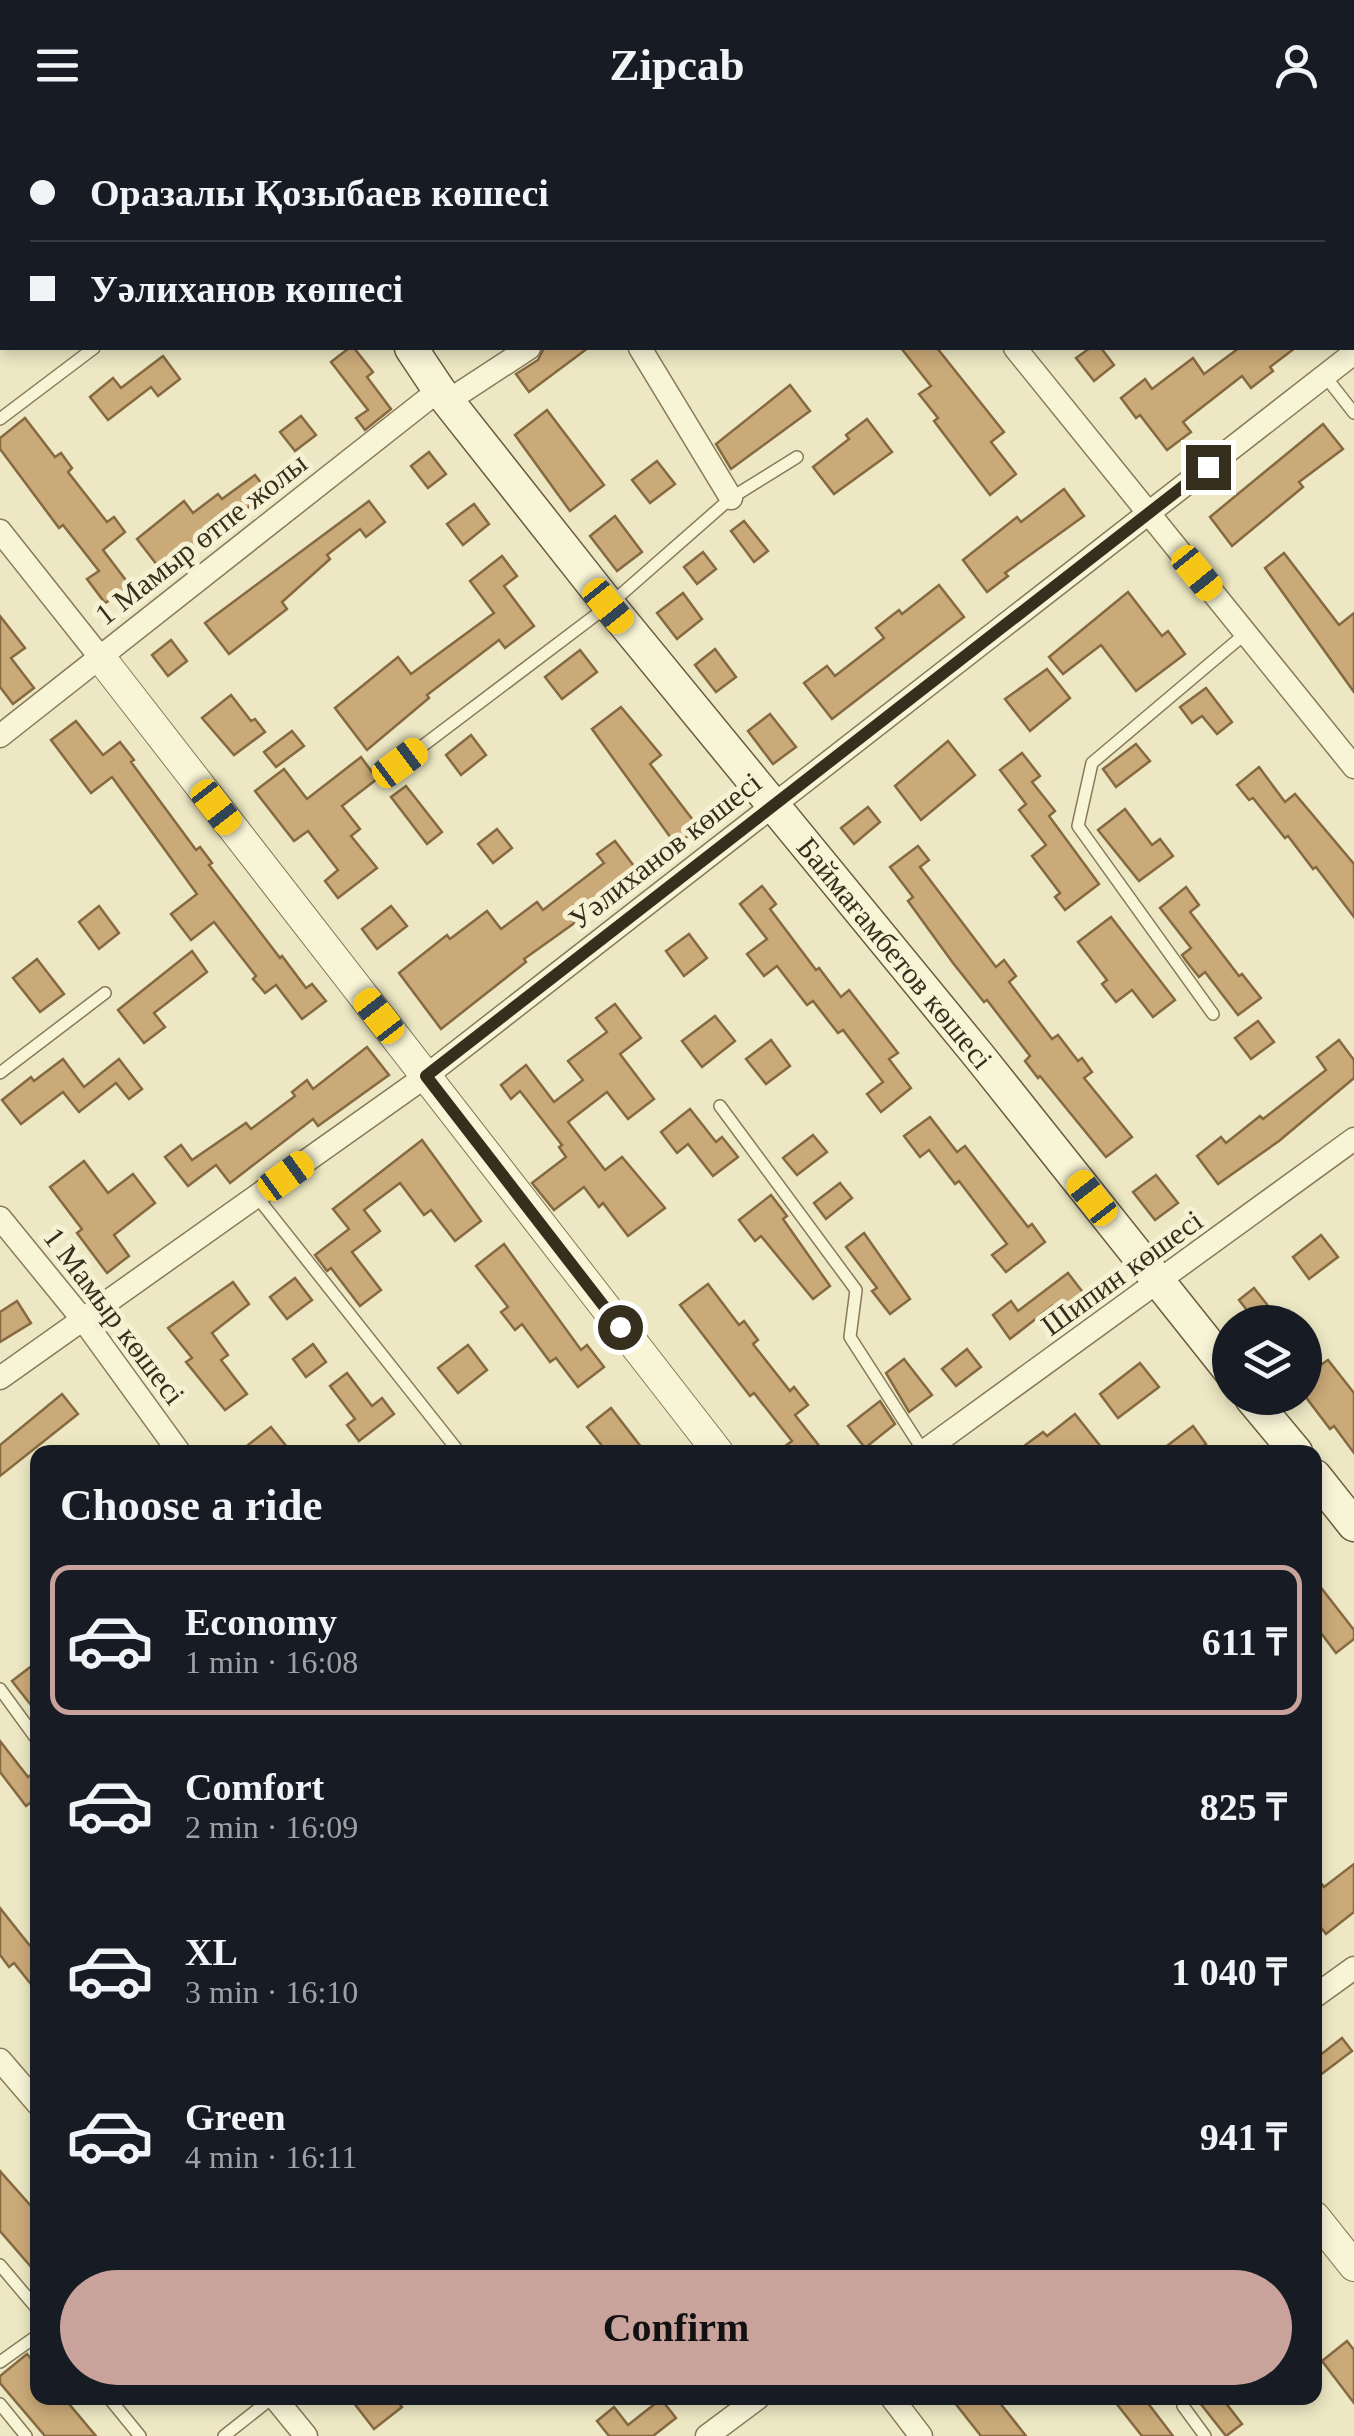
<!DOCTYPE html>
<meta charset="utf-8">
<style>
body{margin:0;font-family:"Times New Roman",serif;background:#20242c;color:#f1f3f6;height:100vh;display:flex;flex-direction:column;font-size:38px;white-space:nowrap}
*{box-sizing:border-box;margin:0}
p{font-size:32px;color:#9ea1a6}
.icon{flex:none;width:55px;height:55px;fill:none;stroke:currentColor;stroke-width:2;stroke-linecap:round;stroke-linejoin:round}
.map{position:relative;flex:1;overflow:hidden}
.side{position:absolute;left:30px;top:1315px;width:1292px;height:960px;display:flex;flex-direction:column;background:#171b24;border-radius:20px;box-shadow:0 5px 15px #0003}
.side>*{flex:none}
.guide{position:absolute;left:0px;top:0px;width:1355px;height:220px;box-shadow:0 5px 15px #0003;display:grid;align-content:center;height:220px;padding:0 30px;background:#171b24}
.controls{position:absolute;left:1212px;top:1175px;display:grid;gap:20px}
.controls a{display:grid;place-items:center;width:110px;height:110px;border-radius:50%;background:#171b24;box-shadow:0 5px 15px #0003;font-size:50px}
.end{position:absolute;width:45px;height:45px;margin:-22px;border:12px solid #372f1e;background:#fff;box-shadow:0 0 0 5px #fff}
.from{border-radius:50%}
.car{position:absolute;width:30px;height:60px;margin:-30px -15px;border-radius:12px;box-shadow:0 0 8px 2px #0007;background:linear-gradient(#f5c518 24%,#345 0 40%,#f5c518 0 76%,#345 0 86%,#f5c518 0)}
.guide b{display:flex;align-items:center;gap:35px;height:95px;font-size:38px}
.guide b+b{border-top:2px solid #363941}
.guide i{width:25px;height:25px;background:#f1f3f6}
ul{padding:0;list-style:none}
li{display:flex;align-items:center;gap:30px;height:150px;margin:0 20px 15px;padding:0 10px;border:5px solid transparent;border-radius:20px}
li div{flex:1}
li b{display:block;font-size:38px}
li em{font-style:normal;font-weight:700}
li.on{border-color:#c8a29b}
li>.icon{width:90px;height:90px;stroke-width:1.5}
h2{padding:0 30px;font-size:45px;line-height:120px}
.button{display:flex;gap:20px;margin-top:auto;padding:20px 30px}
.button a{flex:1;height:115px;border-radius:60px;background:#c8a29b;color:#111;font-size:40px;font-weight:700;line-height:115px;text-align:center}
header{display:flex;justify-content:space-between;align-items:center;height:130px;padding:0 30px;background:#171b24;font-size:45px;font-weight:700}
.map>svg:first-child{display:block}
.building{fill:#cbaa79;stroke:#856940;stroke-width:2.5}
.lines{fill:none;stroke-linecap:round;stroke-linejoin:round}
.service-casing{stroke:#877a5a;stroke-width:14}
.minor-casing{stroke:#877a5a;stroke-width:25}
.tertiary-casing{stroke:#877a5a;stroke-width:32}
.secondary-casing{stroke:#695b3d;stroke-width:35}
.service{stroke:#f8f4d6;stroke-width:11}
.minor{stroke:#f8f4d6;stroke-width:22}
.tertiary{stroke:#f8f4d6;stroke-width:30}
.secondary{stroke:#f8f4d6;stroke-width:32}
.route{stroke:#372f1e;stroke-width:12}
.labels{text-anchor:middle;stroke-width:10;stroke-linejoin:round;paint-order:stroke}
.street-label{font-size:30px;fill:#372f1e;stroke:#f5f1d2}
</style>
<header><svg class="icon" aria-label="menu" viewBox="0 0 24 24"><path d="M4 6h16M4 12h16M4 18h16"/></svg>Zipcab<svg class="icon" aria-label="person" viewBox="0 0 24 24"><circle cx="12" cy="8" r="4"/><path d="M4 21q1-7 8-7t8 7"/></svg></header>
<div class="map">
<svg width="1354" height="2306" viewBox="0 0 1354 2306">
<rect width="100%" height="100%" fill="#ede8c3"/>
<!-- building -->
<g class="building">
<polygon points="349,218 354,218 373,242 367,247 391,279 365,300 356,288 368,280 331,232"/>
<polygon points="544,218 588,218 529,262 516,244 538,230"/>
<polygon points="901,218 937,218 1004,302 991,312 1016,344 990,365 934,291 938,288 919,264 931,256"/>
<polygon points="1090,218 1101,218 1114,235 1094,251 1076,228"/>
<polygon points="1239,218 1295,218 1270,237 1273,241 1251,258 1242,246 1183,292 1191,302 1167,320 1140,285 1136,288 1121,268 1145,249 1152,259 1193,228 1204,244"/>
<polygon points="163,226 180,249 158,266 151,257 108,290 90,267 113,248 121,258"/>
<polygon points="790,255 810,281 731,339 716,314"/>
<polygon points="547,280 604,355 570,381 515,305"/>
<polygon points="301,286 316,305 295,321 280,302"/>
<polygon points="25,288 55,327 61,323 72,338 68,342 107,392 114,387 125,402 103,420 131,457 105,473 87,449 99,441 63,395 59,398 0,319 0,308"/>
<polygon points="867,289 892,322 834,364 813,337 849,309 846,305"/>
<polygon points="1323,294 1343,319 1299,352 1303,357 1232,416 1210,387"/>
<polygon points="429,322 446,344 428,358 411,336"/>
<polygon points="657,331 675,354 650,373 632,350"/>
<polygon points="255,345 268,362 236,387 239,391 223,403 219,398 164,444 137,409 184,371 193,383 218,364 222,369"/>
<polygon points="1064,359 1084,386 1005,443 1008,446 987,462 963,430 1017,387 1021,392"/>
<polygon points="369,371 385,392 366,407 360,399 327,425 330,429 282,472 287,479 229,524 205,493"/>
<polygon points="474,374 489,394 463,415 447,394"/>
<polygon points="615,386 642,422 617,441 590,406"/>
<polygon points="744,391 768,421 754,432 731,401"/>
<polygon points="703,422 716,439 697,454 684,437"/>
<polygon points="1284,423 1339,495 1354,483 1354,562 1265,438"/>
<polygon points="502,426 517,446 504,456 534,496 505,518 499,510 427,565 429,568 367,620 335,578 398,527 411,544 494,483 470,451"/>
<polygon points="939,455 964,487 832,589 804,553 827,536 835,546 884,508 876,498 899,480 902,484"/>
<polygon points="1128,462 1162,506 1168,501 1185,524 1136,561 1101,515 1063,544 1049,527"/>
<polygon points="683,463 702,489 677,509 657,483"/>
<polygon points="0,486 25,518 11,528 34,558 13,574 0,557"/>
<polygon points="171,510 187,531 168,546 152,525"/>
<polygon points="715,519 736,547 716,562 695,535"/>
<polygon points="580,520 597,542 562,569 545,547"/>
<polygon points="1047,539 1070,568 1030,601 1005,569"/>
<polygon points="1206,558 1232,592 1217,604 1202,586 1192,593 1180,577"/>
<polygon points="231,565 251,591 255,589 265,602 234,625 202,588"/>
<polygon points="621,577 661,625 650,634 699,698 676,715 592,599"/>
<polygon points="770,584 796,617 773,634 748,601"/>
<polygon points="76,591 103,625 120,612 134,630 131,632 196,720 200,717 212,733 209,735 280,828 282,826 306,858 312,854 326,871 302,889 276,855 265,863 253,849 256,846 214,792 191,810 171,784 197,764 112,647 91,663 51,610"/>
<polygon points="292,601 304,616 276,637 264,622"/>
<polygon points="471,605 486,625 461,645 446,625"/>
<polygon points="948,611 975,645 921,690 895,656"/>
<polygon points="1136,614 1150,631 1116,657 1103,639"/>
<polygon points="1022,623 1040,646 1032,652 1055,681 1049,686 1099,754 1065,780 1055,767 1060,763 1032,726 1046,715 1019,680 1026,674 1000,640"/>
<polygon points="361,627 377,649 342,676 360,699 351,706 377,738 338,768 325,751 338,740 308,701 294,711 255,661 284,639 307,669"/>
<polygon points="1259,637 1285,672 1295,664 1354,734 1354,787 1316,737 1313,739 1288,706 1285,708 1253,668 1249,670 1237,655"/>
<polygon points="406,656 442,702 427,714 391,667"/>
<polygon points="868,677 880,692 854,714 841,698"/>
<polygon points="1125,679 1152,715 1160,709 1173,726 1139,751 1098,700"/>
<polygon points="497,699 512,718 493,733 478,714"/>
<polygon points="615,711 637,740 598,771 601,774 524,829 526,832 441,899 399,843 447,805 450,809 487,781 501,799 537,772 543,780 604,733 597,724"/>
<polygon points="918,716 929,730 920,737 996,837 1004,830 1016,846 1009,852 1052,909 1058,905 1078,931 1082,928 1092,942 1084,948 1132,1007 1106,1027 1040,946 1038,948 1025,931 1030,926 987,870 984,872 953,833 908,771 913,767 890,737"/>
<polygon points="762,756 776,774 770,779 816,840 819,838 841,867 849,860 898,923 889,929 911,958 881,982 867,964 883,952 843,900 838,903 813,871 807,875 777,836 764,846 747,824 767,809 740,774"/>
<polygon points="1186,757 1199,775 1190,782 1239,846 1242,844 1261,868 1238,885 1205,842 1199,847 1187,832 1182,825 1191,818 1160,778"/>
<polygon points="99,776 119,803 99,819 79,792"/>
<polygon points="391,776 407,796 377,819 362,799"/>
<polygon points="1111,787 1175,870 1153,887 1132,860 1116,872 1102,854 1107,850 1078,812"/>
<polygon points="689,804 707,828 684,846 666,821"/>
<polygon points="192,821 207,842 154,883 165,897 144,913 118,880"/>
<polygon points="37,829 64,864 40,882 13,848"/>
<polygon points="615,874 641,908 620,924 654,969 628,989 607,962 568,992 605,1040 622,1027 665,1078 628,1106 603,1073 599,1077 584,1057 554,1080 532,1053 566,1027 559,1017 562,1015 520,961 511,969 501,955 526,935 554,972 583,950 568,931 607,902 596,888"/>
<polygon points="715,886 735,911 702,937 682,911"/>
<polygon points="1258,891 1274,912 1251,929 1235,908"/>
<polygon points="771,910 790,936 766,954 746,929"/>
<polygon points="1339,910 1354,930 1354,948 1279,1011 1218,1054 1197,1026 1221,1007 1226,1013 1260,986 1263,989 1326,940 1317,927"/>
<polygon points="367,917 389,945 318,996 313,989 230,1053 216,1035 188,1056 165,1027 181,1015 192,1030 246,993 251,999 295,966 292,962 307,950 313,959"/>
<polygon points="63,929 84,957 119,929 142,959 129,969 116,953 79,982 63,962 21,994 2,970 31,947 34,951"/>
<polygon points="690,979 716,1012 722,1007 738,1027 713,1046 688,1014 677,1023 661,1002"/>
<polygon points="930,987 957,1022 965,1016 1028,1097 1032,1094 1045,1112 1006,1142 992,1125 1007,1114 959,1051 955,1054 929,1020 920,1027 904,1006"/>
<polygon points="813,1005 827,1022 797,1045 783,1028"/>
<polygon points="422,1010 481,1091 455,1111 431,1080 424,1085 400,1053 364,1080 380,1101 352,1122 381,1160 360,1176 331,1138 327,1141 315,1125 349,1099 333,1079"/>
<polygon points="84,1031 108,1063 133,1044 155,1073 114,1105 129,1126 107,1143 77,1103 82,1099 50,1057"/>
<polygon points="1156,1045 1178,1073 1155,1090 1133,1062"/>
<polygon points="840,1053 852,1068 826,1089 814,1073"/>
<polygon points="771,1065 787,1086 783,1089 830,1156 813,1169 761,1106 755,1111 739,1090"/>
<polygon points="864,1103 910,1169 890,1184 872,1161 877,1158 846,1117"/>
<polygon points="1321,1105 1338,1127 1309,1149 1293,1127"/>
<polygon points="504,1114 581,1220 587,1215 604,1237 578,1257 556,1228 550,1232 522,1194 515,1200 501,1182 508,1177 476,1136"/>
<polygon points="1068,1143 1088,1169 1062,1189 1052,1176 1010,1209 993,1185 1011,1171 1018,1181"/>
<polygon points="295,1148 312,1170 287,1189 270,1167"/>
<polygon points="233,1152 249,1174 212,1203 228,1225 221,1230 247,1264 225,1280 186,1232 192,1228 168,1198"/>
<polygon points="708,1154 739,1195 744,1191 758,1210 753,1214 790,1261 794,1257 808,1275 795,1285 824,1322 777,1322 792,1311 754,1263 750,1266 680,1175"/>
<polygon points="1254,1158 1281,1192 1256,1192 1239,1170"/>
<polygon points="17,1171 31,1193 0,1212 0,1182"/>
<polygon points="1305,1213 1322,1234 1328,1230 1354,1263 1354,1323 1334,1296 1330,1299 1305,1266"/>
<polygon points="313,1214 326,1232 306,1247 293,1229"/>
<polygon points="468,1215 487,1240 458,1263 438,1238"/>
<polygon points="967,1219 981,1237 956,1256 942,1239"/>
<polygon points="904,1229 932,1265 909,1282 886,1243"/>
<polygon points="1140,1233 1159,1257 1118,1288 1100,1264"/>
<polygon points="347,1243 372,1276 382,1268 394,1284 359,1311 347,1295 355,1289 330,1256"/>
<polygon points="62,1264 78,1284 0,1346 0,1315"/>
<polygon points="880,1271 895,1294 865,1318 848,1296"/>
<polygon points="611,1278 645,1322 607,1322 587,1297"/>
<polygon points="1075,1284 1105,1322 1016,1322 1043,1302 1047,1306"/>
<polygon points="1193,1296 1206,1314 1195,1322 1159,1322"/>
<polygon points="271,1297 291,1322 239,1322"/>
<polygon points="1315,1450 1354,1500 1354,1509 1336,1523 1315,1495"/>
<polygon points="38,1531 38,1584 12,1551"/>
<polygon points="0,1611 28,1647 38,1639 38,1667 26,1676 0,1642"/>
<polygon points="1354,1734 1354,1782 1326,1804 1315,1790 1315,1745 1324,1757"/>
<polygon points="0,1778 38,1826 38,1863 14,1833 9,1837 0,1825"/>
<polygon points="1342,1908 1352,1921 1315,1949 1315,1929"/>
<polygon points="0,2041 38,2084 38,2145 0,2101"/>
<polygon points="1347,2211 1354,2220 1354,2273 1322,2231"/>
<polygon points="27,2224 38,2237 38,2268 64,2268 96,2306 45,2306 0,2253 0,2246"/>
<polygon points="350,2268 395,2268 402,2277 374,2299"/>
<polygon points="951,2268 996,2268 1026,2306 981,2306"/>
<polygon points="1112,2268 1144,2268 1173,2306 1142,2306"/>
<polygon points="1196,2268 1222,2268 1242,2294 1226,2306"/>
<polygon points="661,2269 676,2288 653,2306 609,2306 597,2291 614,2277 628,2295"/>
</g>
<g class="lines">
<!-- service casing -->
<g class="service-casing">
<g id="service">
<polyline points="19,0 21,2"/>
<polyline points="1098,0 1100,2"/>
<polyline points="1206,2 1209,0"/>
<polyline points="1325,246 1354,283"/>
<polyline points="0,289 94,218"/>
<polyline points="400,633 609,475 731,368 797,327"/>
<polyline points="1213,884 1078,696 1092,633 1246,503"/>
<polyline points="0,943 105,863"/>
<polyline points="720,976 856,1160 850,1207 924,1322"/>
<polyline points="257,1067 459,1322"/>
<polyline points="0,1559 38,1611"/>
<polyline points="0,2135 38,2180"/>
<polyline points="0,2232 38,2205"/>
<polyline points="109,2268 140,2306"/>
<polyline points="0,2274 26,2306"/>
<polyline points="1183,2276 1205,2306"/>
<polyline points="224,2306 272,2268"/>
</g>
</g>
<!-- minor casing -->
<g class="minor-casing">
<g id="minor">
<polyline points="518,0 519,2"/>
<polyline points="839,0 841,2"/>
<polyline points="640,218 731,368"/>
<polyline points="1015,218 1354,637"/>
<polyline points="448,271 529,218"/>
<polyline points="0,401 100,527"/>
<polyline points="0,606 439,260"/>
<polyline points="0,1088 84,1191 179,1322"/>
<polyline points="0,1248 426,946 1354,223"/>
<polyline points="923,1322 1354,1009"/>
<polyline points="1315,1866 1354,1838"/>
<polyline points="0,1930 38,1974"/>
<polyline points="275,2268 306,2306"/>
<polyline points="892,2268 921,2306"/>
<polyline points="707,2306 758,2268"/>
</g>
</g>
<!-- tertiary casing -->
<g class="tertiary-casing">
<g id="tertiary">
<polyline points="100,527 718,1322"/>
<polyline points="1315,2087 1354,2136"/>
</g>
</g>
<!-- secondary casing -->
<g class="secondary-casing">
<g id="secondary">
<polyline points="273,0 275,2"/>
<path id="s1" d="M411,218L439,260L609,475L979,926L1230,1241"/>
<polyline points="1251,1268 1296,1322"/>
<polyline points="1315,1346 1354,1395"/>
</g>
</g>
<!-- service -->
<use href="#service" class="service"/>
<!-- minor -->
<use href="#minor" class="minor"/>
<!-- tertiary -->
<use href="#tertiary" class="tertiary"/>
<!-- secondary -->
<use href="#secondary" class="secondary"/>
</g>
<g class="lines">
<!-- route -->
<polyline class="route" points="620,1197 426,946 1208,337"/>
</g>
<g class="labels">
<!-- street labels -->
<g class="street-label">
<text transform="translate(201 409) rotate(-38)" y="10">1 Мамыр өтпе жолы</text>
<text transform="translate(665 721) rotate(-38)" y="10">Уәлиханов көшесі</text>
<text dy="10" stroke="none"><textPath href="#s1" startOffset="775">Баймағамбетов көшесі</textPath></text>
<text transform="translate(1122 1143) rotate(-36)" y="10">Шипин көшесі</text>
<text transform="translate(114 1186) rotate(53)" y="10">1 Мамыр көшесі</text>
</g>
</g>
</svg>
<div class="controls">
<a><svg class="icon" aria-label="layers" viewBox="0 0 24 24"><path d="M12 4l9 5-9 5-9-5zM3 14l9 5 9-5"/></svg></a>
</div>
<i class="end from" style="left:620px;top:1197px"></i>
<i class="end" style="left:1208px;top:337px"></i>
<i class="car" style="left:1197px;top:443px;rotate:141deg"></i>
<i class="car" style="left:608px;top:476px;rotate:141deg"></i>
<i class="car" style="left:400px;top:633px;rotate:53deg"></i>
<i class="car" style="left:216px;top:677px;rotate:142deg"></i>
<i class="car" style="left:379px;top:886px;rotate:322deg"></i>
<i class="car" style="left:286px;top:1046px;rotate:54deg"></i>
<i class="car" style="left:1092px;top:1068px;rotate:322deg"></i>
<div class="guide">
<b><i class="from"></i>Оразалы Қозыбаев көшесі</b>
<b><i></i>Уәлиханов көшесі</b>
</div>
<section class="side">
<h2>Choose a ride</h2>
<ul>
<li class="on"><svg class="icon" aria-label="car" viewBox="0 0 24 24"><path d="M5 17H2v-5l4-1 3-4h7l3 4 3 1v5h-3M9 17h6M6 11h13"/><circle cx="7" cy="17" r="2"/><circle cx="17" cy="17" r="2"/></svg><div><b>Economy</b><p>1 min · 16:08</p></div><em>611 ₸</em></li>
<li><svg class="icon" aria-label="car" viewBox="0 0 24 24"><path d="M5 17H2v-5l4-1 3-4h7l3 4 3 1v5h-3M9 17h6M6 11h13"/><circle cx="7" cy="17" r="2"/><circle cx="17" cy="17" r="2"/></svg><div><b>Comfort</b><p>2 min · 16:09</p></div><em>825 ₸</em></li>
<li><svg class="icon" aria-label="car" viewBox="0 0 24 24"><path d="M5 17H2v-5l4-1 3-4h7l3 4 3 1v5h-3M9 17h6M6 11h13"/><circle cx="7" cy="17" r="2"/><circle cx="17" cy="17" r="2"/></svg><div><b>XL</b><p>3 min · 16:10</p></div><em>1 040 ₸</em></li>
<li><svg class="icon" aria-label="car" viewBox="0 0 24 24"><path d="M5 17H2v-5l4-1 3-4h7l3 4 3 1v5h-3M9 17h6M6 11h13"/><circle cx="7" cy="17" r="2"/><circle cx="17" cy="17" r="2"/></svg><div><b>Green</b><p>4 min · 16:11</p></div><em>941 ₸</em></li>
</ul>
<div class="button"><a>Confirm</a></div>
</section>
</div>
